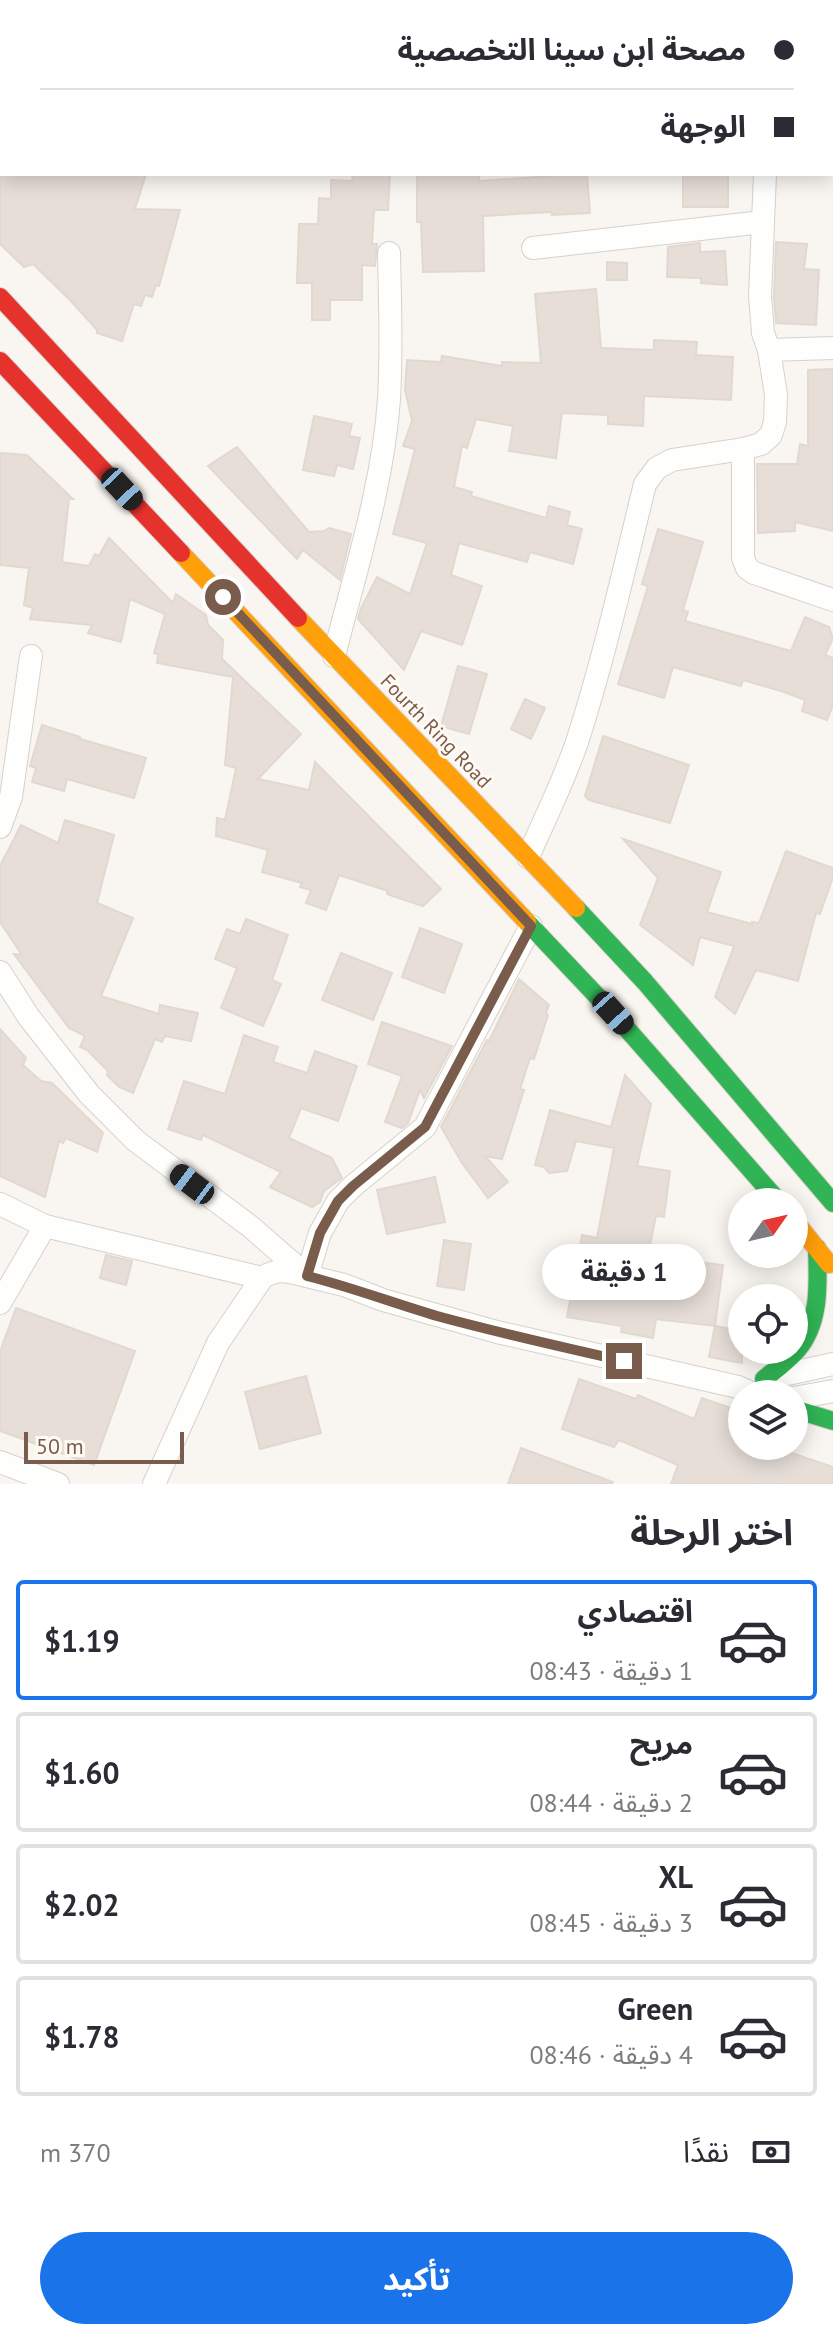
<!DOCTYPE html>
<html lang="ar">
<meta charset="utf-8">
<style>
body{margin:0;font-family:"PT Sans","Noto Sans Arabic",sans-serif;background:#f7f7f7;color:#2b2b33;direction:rtl;height:100vh;display:flex;flex-direction:column;font-size:30px;white-space:nowrap}
*{box-sizing:border-box;margin:0}
p{font-size:26px;color:#7c7c81}
.icon{flex:none;width:44px;height:44px;fill:none;stroke:currentColor;stroke-width:2;stroke-linecap:round;stroke-linejoin:round}
.map{position:relative;height:1484px;overflow:hidden;direction:ltr}
.details{display:flex;flex-direction:column;background:#fff;flex:1}
.details>*{flex:none}
.banner{position:absolute;left:0px;top:0px;width:834px;height:176px;box-shadow:0 4px 20px #0003;direction:rtl;display:grid;align-content:center;height:176px;padding:0 40px;background:#fff}
.needle{width:52px;rotate:56deg}
.tools{position:absolute;left:728px;top:1188px;display:grid;gap:16px}
.tools a{display:grid;place-items:center;width:80px;height:80px;border-radius:50%;background:#fff;box-shadow:0 4px 20px #0003;font-size:40px}
.scale{position:absolute;left:24px;bottom:20px;width:160px;box-sizing:border-box;padding-left:8px;border:4px solid #7a5c4d;border-top:0;font-size:22px;line-height:28px;white-space:nowrap;color:#7a5c4d;-webkit-text-stroke:6px #fffaf3;paint-order:stroke}
.end{position:absolute;width:36px;height:36px;margin:-18px;border:10px solid #7a5c4d;background:#fff;box-shadow:0 0 0 4px #fff}
.from{border-radius:50%}
.bubble{position:absolute;height:56px;border-radius:28px;background:#fff;box-shadow:0 4px 20px #0003;font-size:26px;font-weight:700;line-height:56px;text-align:center;direction:rtl}
.car{position:absolute;width:24px;height:48px;margin:-24px -12px;border-radius:10px;box-shadow:0 0 6px 2px #0007;background:linear-gradient(#222 24%,#8ab4d8 0 40%,#222 0 76%,#8ab4d8 0 86%,#222 0)}
.banner b{display:flex;align-items:center;gap:28px;height:76px;font-size:30px}
.banner b+b{border-top:2px solid #e1e1e2}
.banner i{width:20px;height:20px;background:#2b2b33}
ul{padding:0;list-style:none}
li{display:flex;align-items:center;gap:24px;height:120px;margin:0 16px 12px;padding:0 24px;border:4px solid #e1e1e2;border-radius:8px}
li div{flex:1}
li b{display:block;font-size:30px}
li em{font-style:normal;font-weight:700}
li.on{border-color:#1a73e8}
li>.icon{width:72px;height:72px;stroke-width:1.5}
h2{padding:0 40px;font-size:36px;line-height:96px}
.pay{display:flex;align-items:center;gap:20px;height:88px;padding:0 40px;font-size:30px}
.pay p{margin-inline-start:auto}
.cta{display:flex;gap:16px;margin-top:auto;padding:16px 40px}
.cta a{flex:1;height:92px;border-radius:48px;background:#1a73e8;color:#fff;font-size:32px;font-weight:700;line-height:92px;text-align:center}
.map>svg:first-child{display:block}
.building{fill:#e6ded7;stroke:#e2d8d2;stroke-width:2}
.lines{fill:none;stroke-linecap:round;stroke-linejoin:round}
.street-casing{stroke:#d7d1cb;stroke-width:24}
.fast-casing{stroke:#dad1cc;stroke-width:20}
.slow-casing{stroke:#dad1cc;stroke-width:20}
.jam-casing{stroke:#dad1cc;stroke-width:20}
.street{stroke:#fefefd;stroke-width:22}
.fast{stroke:#30b455;stroke-width:18}
.slow{stroke:#ff9f0a;stroke-width:18}
.jam{stroke:#e5322d;stroke-width:18}
.route{stroke:#7a5c4d;stroke-width:10}
.labels{text-anchor:middle;stroke-width:6;stroke-linejoin:round;paint-order:stroke}
.street-label{font-size:20px;fill:#7a5c4d;stroke:#fffaf3}
</style>
<div class="map">
<svg width="833" height="1484" viewBox="0 0 833 1484">
<rect width="100%" height="100%" fill="#f9f5f0"/>
<!-- building -->
<g class="building">
<polygon points="0,174 146,174 135,209 180,210 159,286 156,285 152,297 145,295 141,306 134,304 122,341 97,333 97,330 71,301 33,264 24,267 0,244"/>
<polygon points="353,174 390,174 388,210 374,210 372,244 377,244 375,266 362,265 362,300 330,300 330,320 312,320 312,283 297,283 299,224 318,224 319,198 331,199 331,180 352,181"/>
<polygon points="417,174 479,174 479,181 552,176 552,174 587,174 590,213 552,215 551,212 483,216 484,271 423,272 421,222 417,222"/>
<rect x="683" y="174" width="45" height="33"/>
<polygon points="776,242 807,244 804,269 819,270 816,325 776,323 774,296"/>
<polygon points="700,243 700,252 725,251 727,285 701,283 701,278 667,277 668,247"/>
<polygon points="607,262 627,263 627,280 607,280"/>
<polygon points="596,289 601,348 654,350 654,340 697,342 696,355 733,357 731,400 644,396 643,426 608,424 608,415 562,413 556,458 509,451 513,426 476,419 467,448 462,446 454,487 472,492 471,496 546,518 549,506 570,512 567,525 582,529 573,564 530,552 527,562 459,543 451,575 482,586 462,645 421,631 404,670 358,619 361,608 377,577 410,594 427,543 393,534 415,449 403,446 412,421 405,390 407,360 441,362 442,356 502,366 502,362 541,363 535,294"/>
<polygon points="833,369 833,531 795,522 795,531 758,533 757,464 797,464 800,444 808,446 808,370"/>
<polygon points="314,416 352,424 349,436 360,438 353,469 337,465 334,476 303,470"/>
<polygon points="237,447 309,532 324,531 329,528 351,534 340,580 303,550 297,559 208,466"/>
<polygon points="0,453 27,455 73,499 69,499 62,562 89,566 95,554 99,556 109,538 173,603 176,594 206,615 208,625 223,640 222,659 301,734 258,779 309,790 315,762 441,889 423,906 387,894 388,891 339,875 326,910 306,903 311,890 300,887 302,883 262,872 268,850 216,836 217,818 225,820 236,768 225,765 233,677 157,663 158,654 154,653 165,614 130,599 121,642 88,633 92,625 30,619 33,608 24,605 29,568 0,565"/>
<polygon points="658,529 703,542 683,610 688,612 685,621 791,651 805,617 829,627 833,638 825,655 833,658 833,705 827,720 802,711 805,700 784,692 743,680 741,686 673,667 664,698 618,684 648,586 642,584"/>
<polygon points="458,666 487,674 469,734 441,726"/>
<polygon points="525,699 545,708 531,739 511,729"/>
<polygon points="42,725 80,737 80,739 146,758 134,798 67,779 64,791 32,782 36,768 30,766"/>
<polygon points="603,736 689,765 670,823 589,800 585,796"/>
<polygon points="65,820 114,835 97,903 133,918 101,996 159,1014 160,1005 198,1013 191,1041 165,1036 162,1042 155,1039 133,1093 119,1087 107,1075 108,1071 87,1050 80,1047 85,1036 69,1028 14,954 22,955 0,922 0,866 21,825 58,843"/>
<polygon points="623,839 721,872 707,912 752,924 752,922 759,923 786,851 833,868 833,877 820,914 816,913 798,981 756,970 735,1014 715,997 734,946 700,937 693,965 640,925 658,878"/>
<polygon points="246,919 288,935 272,980 281,984 263,1026 221,1008 237,968 215,959 227,929 240,934"/>
<polygon points="420,928 462,944 444,993 402,977"/>
<polygon points="341,953 392,973 373,1020 322,1000"/>
<polygon points="519,979 549,1005 546,1013 548,1015 534,1059 530,1058 520,1089 524,1090 502,1159 485,1156 508,1182 488,1198 462,1163 441,1127 487,1040 489,1041"/>
<polygon points="382,1022 452,1046 424,1098 420,1090 408,1123 402,1128 385,1122 402,1076 368,1064"/>
<polygon points="0,1029 26,1058 23,1065 41,1081 52,1083 103,1133 97,1152 66,1138 63,1143 59,1141 45,1197 0,1176"/>
<polygon points="244,1035 278,1047 273,1062 307,1073 315,1051 357,1066 338,1121 301,1108 289,1138 332,1158 342,1178 324,1191 320,1202 312,1207 270,1187 281,1172 203,1135 201,1140 168,1129 184,1081 225,1094"/>
<polygon points="625,1075 651,1104 637,1166 670,1171 664,1217 656,1216 649,1249 669,1252 668,1258 723,1265 715,1326 656,1319 653,1338 621,1332 622,1326 567,1317 582,1235 597,1238 614,1148 576,1141 567,1171 549,1173 544,1167 535,1165 550,1110 611,1127"/>
<polygon points="435,1177 445,1222 387,1234 377,1190"/>
<polygon points="444,1240 471,1244 464,1290 437,1286"/>
<polygon points="106,1255 132,1261 126,1285 100,1278"/>
<polygon points="16,1308 135,1351 94,1465 0,1431 0,1352"/>
<polygon points="715,1326 742,1331 742,1363 709,1357"/>
<polygon points="306,1376 321,1433 260,1449 245,1392"/>
<polygon points="579,1379 636,1399 638,1395 694,1419 702,1398 742,1412 742,1446 771,1446 833,1467 833,1484 671,1484 678,1465 619,1440 614,1447 562,1429"/>
<polygon points="521,1448 613,1482 612,1484 508,1484"/>
</g>
<g class="lines">
<!-- street casing -->
<g class="street-casing">
<g id="street">
<polyline points="785,0 799,2"/>
<polyline points="832,7 833,7"/>
<polyline points="533,248 762,222"/>
<polyline points="769,350 833,348"/>
<polyline points="743,449 743,558 747,568 754,573 833,600"/>
<path d="M334,656C355,572 383,486 389,399C392,350 390,302 389,253"/>
<polyline points="0,827 11,797 31,656"/>
<path d="M528,857C545,818 565,779 578,739C605,655 624,569 645,484L657,468L672,460L743,449L761,444L771,435L775,422L776,395L769,350L763,333L760,296L765,174"/>
<polyline points="0,972 28,1016 89,1094 136,1141 251,1227 307,1276 344,1285 383,1300 497,1332 738,1387 754,1394"/>
<path d="M0,1204L45,1226L262,1278C278,1267 290,1272 307,1276L320,1233L338,1201L353,1186L425,1127L531,926"/>
<polyline points="0,1303 45,1226"/>
<polyline points="774,1377 833,1364"/>
<polyline points="794,1398 833,1391"/>
<polyline points="0,1462 58,1484"/>
<polyline points="154,1484 218,1343 262,1278"/>
</g>
</g>
<!-- fast casing -->
<g class="fast-casing">
<g id="fast">
<polyline points="576,908 645,982 833,1203"/>
<polyline points="527,922 613,1013 779,1202"/>
<path d="M764,1379C775,1370 788,1361 797,1350C821,1322 818,1282 817,1248"/>
<polyline points="794,1409 833,1421"/>
</g>
</g>
<!-- slow casing -->
<g class="slow-casing">
<g id="slow">
<polyline points="181,553 527,922"/>
<polyline points="298,618 576,908"/>
<polyline points="794,1220 829,1264"/>
</g>
</g>
<!-- jam casing -->
<g class="jam-casing">
<g id="jam">
<polyline points="0,297 298,618"/>
<polyline points="0,361 181,553"/>
</g>
</g>
<!-- street -->
<use href="#street" class="street"/>
<!-- fast -->
<use href="#fast" class="fast"/>
<!-- slow -->
<use href="#slow" class="slow"/>
<!-- jam -->
<use href="#jam" class="jam"/>
</g>
<g class="lines">
<!-- route -->
<path class="route" d="M223,597L531,926L425,1127L353,1186L338,1201L320,1233L307,1276C351,1287 393,1303 437,1316C499,1333 562,1347 624,1361"/>
</g>
<g class="labels">
<!-- street labels -->
<g class="street-label">
<text transform="translate(436 731) rotate(46)" y="7">Fourth Ring Road</text>
</g>
</g>
</svg>
<div class="tools">
<a><svg class="needle" viewBox="-14 -14 28 28"><path d="M0-13l5 13h-10z" fill="#e53935"/><path d="M0 13l5-13h-10z" fill="#7c7c81"/></svg></a>
<a><svg class="icon" aria-label="locate" viewBox="0 0 24 24"><circle cx="12" cy="12" r="6"/><path d="M12 2v4M12 18v4M2 12h4M18 12h4"/></svg></a>
<a><svg class="icon" aria-label="layers" viewBox="0 0 24 24"><path d="M12 4l9 5-9 5-9-5zM3 14l9 5 9-5"/></svg></a>
</div>
<div class="scale">50 m</div>
<i class="end from" style="left:223px;top:597px"></i>
<i class="end" style="left:624px;top:1361px"></i>
<div class="bubble" style="left:542px;top:1244px;width:164px">1 دقيقة</div>
<i class="car" style="left:122px;top:489px;rotate:137deg"></i>
<i class="car" style="left:613px;top:1013px;rotate:138deg"></i>
<i class="car" style="left:192px;top:1184px;rotate:307deg"></i>
<div class="banner">
<b><i class="from"></i>مصحة ابن سينا التخصصية</b>
<b><i></i>الوجهة</b>
</div>
</div>
<section class="details">
<h2>اختر الرحلة</h2>
<ul>
<li class="on"><svg class="icon" aria-label="car" viewBox="0 0 24 24"><path d="M5 17H2v-5l4-1 3-4h7l3 4 3 1v5h-3M9 17h6M6 11h13"/><circle cx="7" cy="17" r="2"/><circle cx="17" cy="17" r="2"/></svg><div><b>اقتصادي</b><p>1 دقيقة · 08:43</p></div><em>$1.19</em></li>
<li><svg class="icon" aria-label="car" viewBox="0 0 24 24"><path d="M5 17H2v-5l4-1 3-4h7l3 4 3 1v5h-3M9 17h6M6 11h13"/><circle cx="7" cy="17" r="2"/><circle cx="17" cy="17" r="2"/></svg><div><b>مريح</b><p>2 دقيقة · 08:44</p></div><em>$1.60</em></li>
<li><svg class="icon" aria-label="car" viewBox="0 0 24 24"><path d="M5 17H2v-5l4-1 3-4h7l3 4 3 1v5h-3M9 17h6M6 11h13"/><circle cx="7" cy="17" r="2"/><circle cx="17" cy="17" r="2"/></svg><div><b>XL</b><p>3 دقيقة · 08:45</p></div><em>$2.02</em></li>
<li><svg class="icon" aria-label="car" viewBox="0 0 24 24"><path d="M5 17H2v-5l4-1 3-4h7l3 4 3 1v5h-3M9 17h6M6 11h13"/><circle cx="7" cy="17" r="2"/><circle cx="17" cy="17" r="2"/></svg><div><b>Green</b><p>4 دقيقة · 08:46</p></div><em>$1.78</em></li>
</ul>
<div class="pay"><svg class="icon" aria-label="cash" viewBox="0 0 24 24"><path d="M3 7h18v10H3z"/><circle cx="12" cy="12" r="2"/></svg>نقدًا<p>370 m</p></div>
<div class="cta"><a>تأكيد</a></div>
</section>
